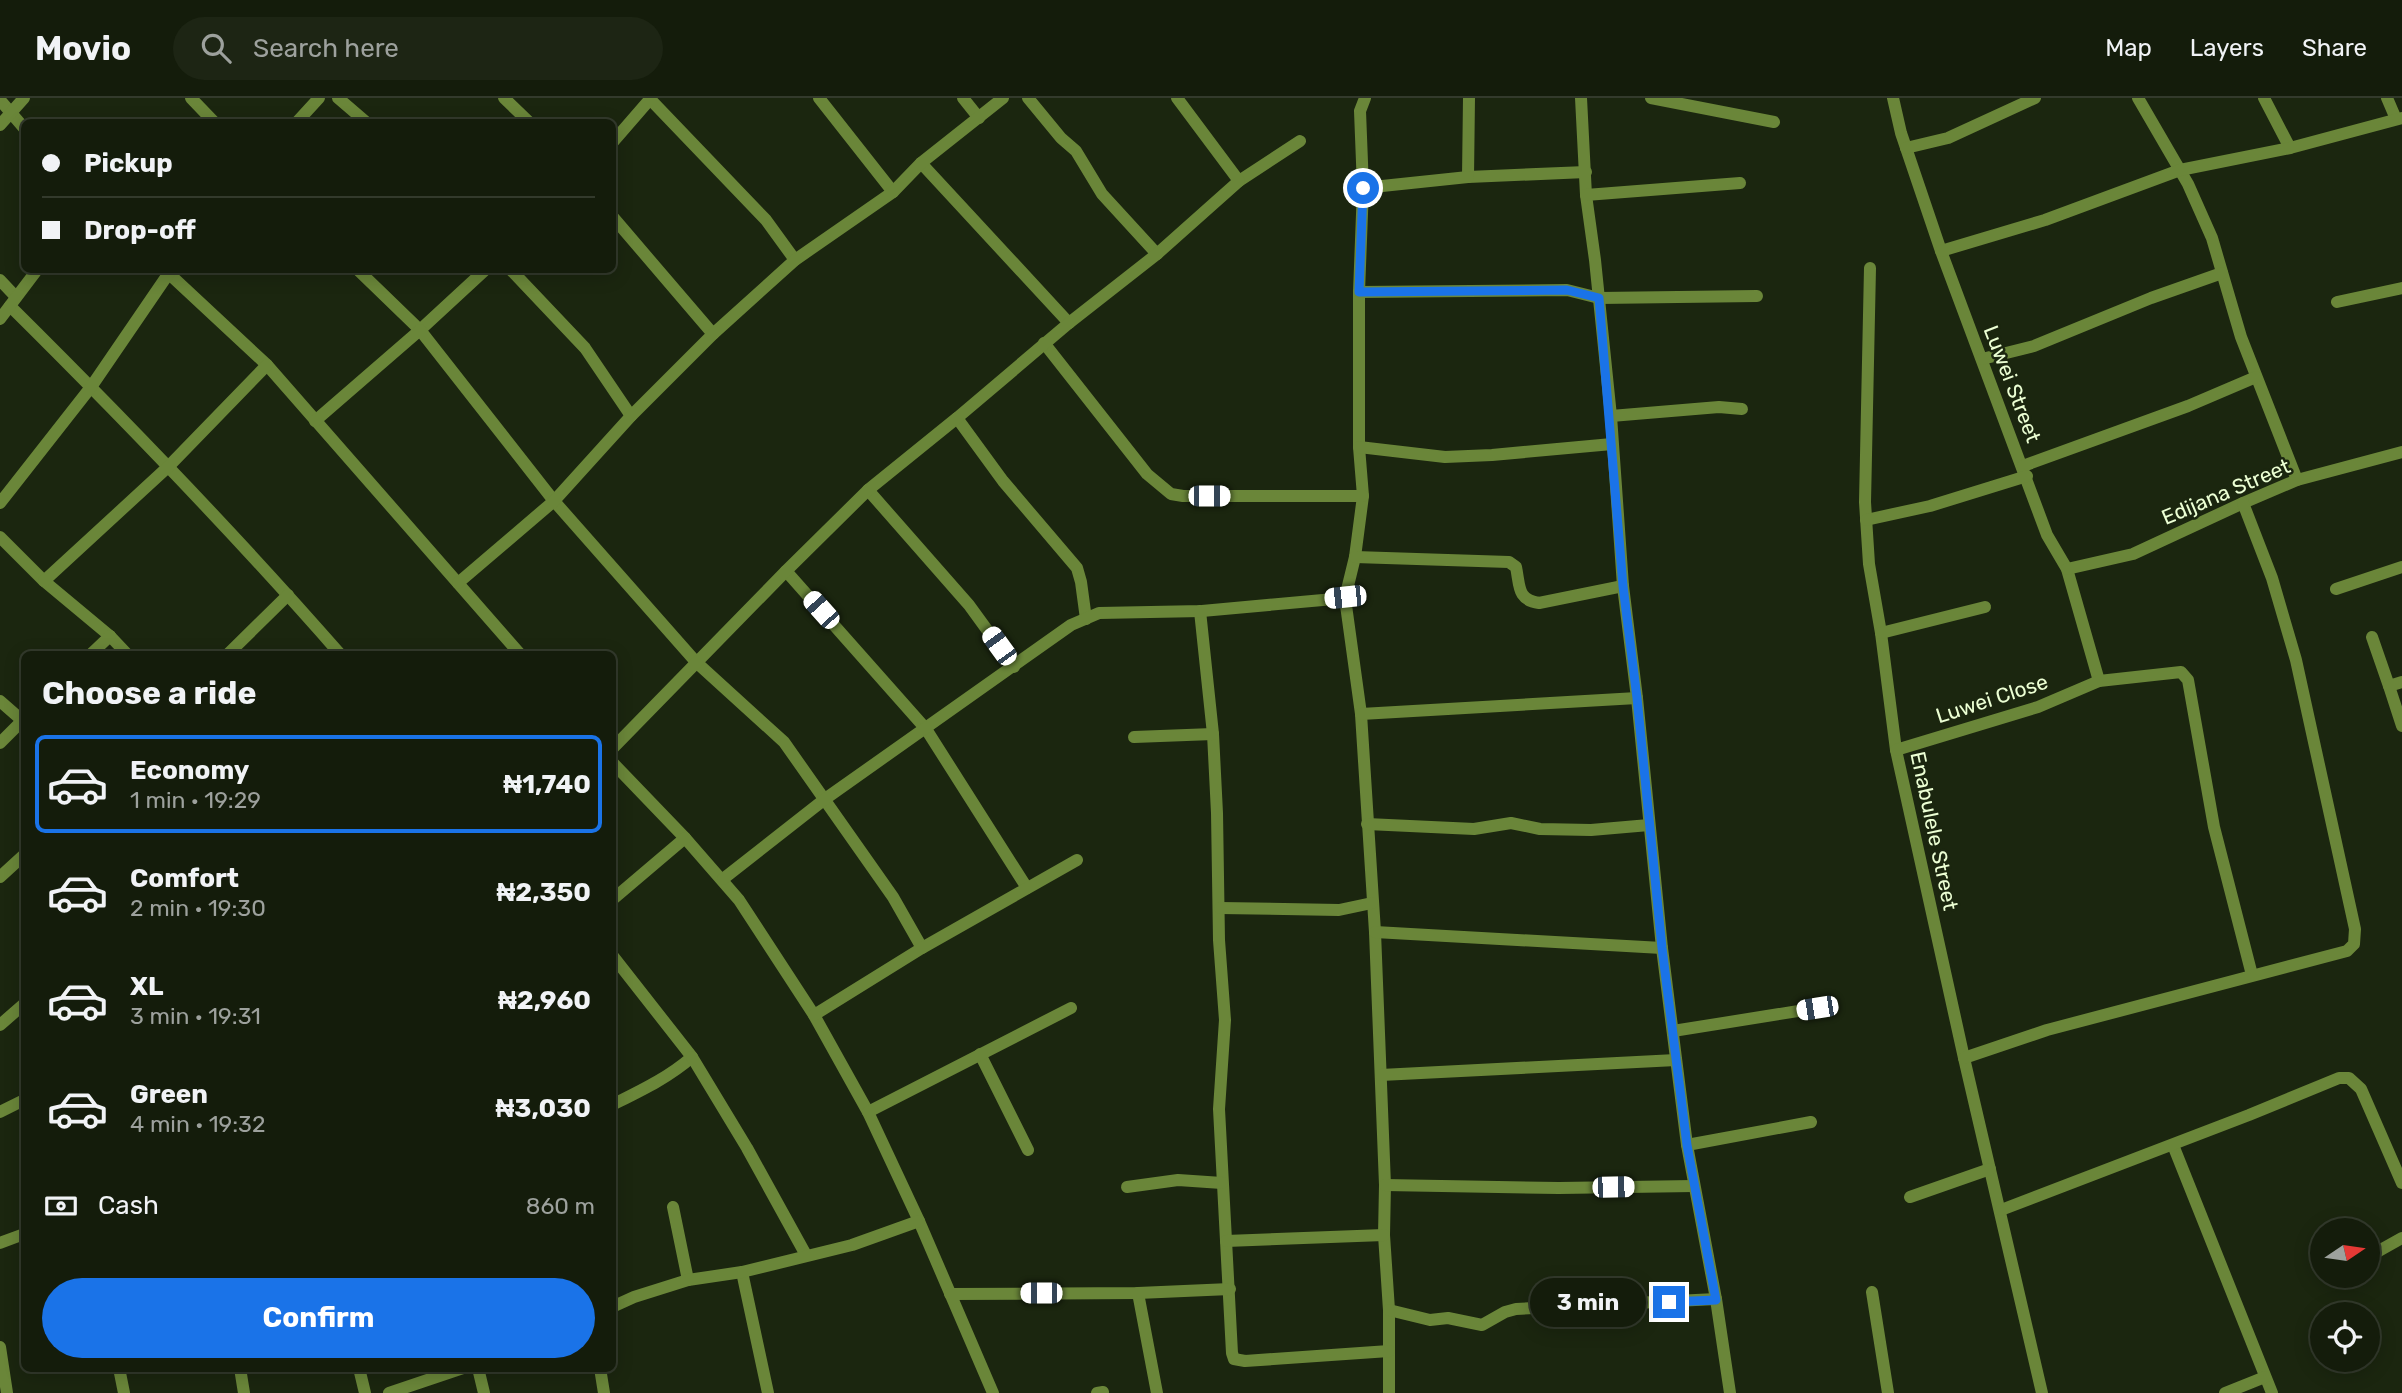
<!DOCTYPE html>
<meta charset="utf-8">
<style>
body{margin:0;font-family:Rubik,sans-serif;background:#1d2514;color:#f1f3f6;height:100vh;display:flex;flex-direction:column;font-size:26px;white-space:nowrap}
*{box-sizing:border-box;margin:0}
p{font-size:23px;color:#9da19d}
.icon{flex:none;width:38px;height:38px;fill:none;stroke:currentColor;stroke-width:2;stroke-linecap:round;stroke-linejoin:round}
.map{position:relative;flex:1;overflow:hidden}
.side{position:absolute;left:21px;top:553px;width:595px;height:721px;display:flex;flex-direction:column;background:#141c0b;border-radius:10px;box-shadow:0 4px 18px #0003,0 0 0 2px #333a2c}
.side>*{flex:none}
.banner{position:absolute;left:21px;top:21px;width:595px;height:154px;border-radius:10px;box-shadow:0 4px 18px #0003,0 0 0 2px #333a2c;display:grid;align-content:center;height:154px;padding:0 21px;background:#141c0b}
.needle{width:46px;rotate:77deg}
.tools{position:absolute;left:2310px;top:1120px;display:grid;gap:14px}
.tools a{display:grid;place-items:center;width:70px;height:70px;border-radius:50%;background:#141c0b;box-shadow:0 4px 18px #0003,0 0 0 2px #333a2c;font-size:35px}
.end{position:absolute;width:32px;height:32px;margin:-16px;border:9px solid #1a73e8;background:#fff;box-shadow:0 0 0 4px #fff}
.from{border-radius:50%}
.bubble{position:absolute;height:49px;border-radius:24px;background:#141c0b;box-shadow:0 4px 18px #0003,0 0 0 2px #333a2c;font-size:23px;font-weight:700;line-height:49px;text-align:center}
.car{position:absolute;width:21px;height:42px;margin:-21px -10px;border-radius:9px;box-shadow:0 0 5px 2px #0007;background:linear-gradient(#fff 24%,#345 0 40%,#fff 0 76%,#345 0 86%,#fff 0)}
.banner b{display:flex;align-items:center;gap:24px;height:66px;font-size:26px}
.banner b+b{border-top:2px solid #333a2c}
.banner i{width:18px;height:18px;background:#f1f3f6}
ul{padding:0;list-style:none}
li{display:flex;align-items:center;gap:21px;height:98px;margin:0 14px 10px;padding:0 7px;border:4px solid transparent;border-radius:10px}
li div{flex:1}
li b{display:block;font-size:26px}
li em{font-style:normal;font-weight:700}
li.active{border-color:#1a73e8}
li>.icon{width:63px;height:63px;stroke-width:1.5}
h2{padding:0 21px;font-size:32px;line-height:84px}
.pay{display:flex;align-items:center;gap:18px;height:77px;padding:0 21px;font-size:26px}
.pay p{margin-inline-start:auto}
.action{display:flex;gap:14px;margin-top:auto;padding:14px 21px}
.action a{flex:1;height:80px;border-radius:42px;background:#1a73e8;color:#fff;font-size:28px;font-weight:700;line-height:80px;text-align:center}
header{display:flex;align-items:center;gap:42px;box-sizing:border-box;height:98px;padding:0 35px;background:#141c0b;border-bottom:2px solid #333a2c}
header strong{font-size:33px}
nav{display:flex;gap:38px;margin-inline-start:auto;font-size:24px}
.search{width:490px;height:63px;background:#1d2514;display:flex;align-items:center;gap:18px;box-sizing:border-box;padding:0 24px;border-radius:38px;color:#9da19d;font-size:26px}
.map>svg:first-child{display:block}
.lines{fill:none;stroke-linecap:round;stroke-linejoin:round}
.minor{stroke:#6a8639;stroke-width:12}
.route{stroke:#1a73e8;stroke-width:9}
.labels{text-anchor:middle;stroke-width:5;stroke-linejoin:round;paint-order:stroke}
.street-label{font-size:21px;fill:#ecffd4;stroke:#1b260f}
</style>
<header>
<strong>Movio</strong>
<div class="search"><svg class="icon" aria-label="search" viewBox="0 0 24 24"><circle cx="10" cy="10" r="6"/><path d="M15 15l6 6"/></svg>Search here</div>
<nav><a>Map</a><a>Layers</a><a>Share</a></nav>
</header>
<div class="map">
<svg width="2402" height="1295" viewBox="0 0 2402 1295">
<rect width="100%" height="100%" fill="#1b260f"/>
<g class="lines">
<!-- minor -->
<g class="minor">
<polyline points="191,0 214,24"/>
<polyline points="338,0 366,24"/>
<polyline points="504,0 529,24"/>
<polyline points="819,0 893,94"/>
<polyline points="963,0 979,20"/>
<polyline points="1028,0 1061,40 1076,53 1102,96 1157,156"/>
<polyline points="1365,0 1360,13 1363,90 1359,194 1359,349 1363,398 1355,459 1345,500 1361,616 1375,834 1385,1087 1384,1137 1389,1212 1389,1295"/>
<polyline points="1469,0 1468,79 1586,74"/>
<polyline points="1581,0 1586,97 1595,162 1611,318 1623,488 1637,600 1662,850 1687,1047 1716,1201 1730,1295"/>
<polyline points="1651,0 1774,24"/>
<polyline points="1893,0 1901,35 1941,153 2047,437 2067,471 2099,583"/>
<polyline points="2138,0 2188,86 2212,140 2241,239 2297,382"/>
<polyline points="2264,0 2290,50"/>
<polyline points="2387,0 2396,21"/>
<polyline points="650,1 766,122 795,162"/>
<polyline points="0,2 24,30"/>
<polyline points="297,24 319,0"/>
<polyline points="0,27 24,0"/>
<polyline points="612,45 651,0"/>
<polyline points="1906,50 1948,40 2035,0"/>
<polyline points="921,65 1069,225"/>
<polyline points="1239,83 1300,43"/>
<polyline points="1363,90 1468,79"/>
<polyline points="1586,97 1740,85"/>
<polyline points="612,118 713,236"/>
<polyline points="1941,153 2045,122 2180,72 2290,50 2402,20"/>
<polyline points="1870,170 1865,404 1869,466 1881,535 1896,652 1964,960 2042,1295"/>
<polyline points="165,172 267,267 520,556"/>
<polyline points="358,172 420,232 485,172"/>
<polyline points="511,172 585,250 631,318"/>
<polyline points="0,182 16,199"/>
<polyline points="1359,194 1567,192 1599,200 1757,198"/>
<polyline points="2337,204 2402,190"/>
<path d="M10,208C124,321 235,436 340,556"/>
<polyline points="0,221 37,172"/>
<polyline points="1044,245 1147,376 1171,396 1183,398 1363,398"/>
<polyline points="1982,261 2034,248 2151,200 2222,175"/>
<polyline points="1611,318 1719,309 1742,311"/>
<polyline points="957,320 1003,383 1077,470 1081,484 1086,521"/>
<polyline points="315,323 420,232 554,403 696,564 784,644 893,799 922,850"/>
<polyline points="1359,349 1445,359 1492,357 1612,346"/>
<polyline points="2023,368 2188,308 2256,279"/>
<polyline points="868,392 969,507 1014,569"/>
<polyline points="0,405 91,289 171,172"/>
<polyline points="1866,422 1930,408 2027,378"/>
<polyline points="0,439 44,483 110,538 127,556"/>
<path d="M1355,459L1509,464L1516,469C1520,488 1517,502 1539,505L1623,488"/>
<polyline points="2067,471 2133,456 2243,405 2297,382 2402,354"/>
<polyline points="786,473 926,631 1027,790"/>
<polyline points="44,483 169,368 267,267"/>
<polyline points="458,485 554,403 631,318 713,236 795,162 893,94 921,65 1003,0"/>
<polyline points="2336,491 2402,469"/>
<polyline points="1200,513 1213,636 1217,715 1219,842 1225,922 1219,1011 1232,1255 1234,1261 1245,1263 1389,1253"/>
<polyline points="1881,535 1985,509"/>
<polyline points="2372,539 2389,588"/>
<polyline points="91,556 110,538"/>
<polyline points="228,556 288,497"/>
<polyline points="2402,584 2389,588 2402,628"/>
<polyline points="0,603 24,624"/>
<polyline points="1361,616 1637,600"/>
<polyline points="1134,639 1213,636"/>
<polyline points="0,645 24,621"/>
<polyline points="612,651 786,473 868,392 957,320 1069,225 1157,156 1239,83 1177,0"/>
<polyline points="1896,652 2038,609 2099,583 2181,574 2188,582 2214,729 2252,877"/>
<polyline points="612,664 685,740 739,802 814,917 868,1014 919,1123 993,1295"/>
<polyline points="1367,726 1474,731 1511,725 1540,731 1591,732 1649,727"/>
<polyline points="0,779 24,757"/>
<polyline points="723,781 825,701 1071,527 1099,515 1202,513 1345,500"/>
<polyline points="612,802 685,740"/>
<polyline points="1220,810 1339,812 1372,805"/>
<polyline points="1375,834 1662,850"/>
<path d="M612,857L692,959C668,980 640,993 612,1007"/>
<polyline points="814,917 922,850 1077,762"/>
<polyline points="0,927 24,906"/>
<polyline points="1673,933 1817,910"/>
<polyline points="980,956 1028,1052"/>
<polyline points="692,959 747,1050 806,1157"/>
<polyline points="1964,960 2047,932 2347,853 2354,846 2355,831 2296,562 2272,480 2243,405"/>
<polyline points="1381,977 1676,962"/>
<polyline points="0,1014 24,1002"/>
<polyline points="868,1014 1071,910"/>
<polyline points="1687,1047 1811,1024"/>
<polyline points="2173,1047 2272,1295"/>
<polyline points="1385,1087 1559,1090 1694,1088"/>
<polyline points="1127,1089 1178,1082 1222,1085"/>
<polyline points="1910,1099 1990,1071"/>
<polyline points="673,1109 688,1182"/>
<polyline points="2001,1112 2249,1017 2339,980 2349,980 2361,991 2402,1085"/>
<polyline points="1226,1143 1384,1137"/>
<polyline points="0,1145 24,1136"/>
<polyline points="2368,1159 2402,1140"/>
<polyline points="742,1174 768,1295"/>
<polyline points="2328,1180 2332,1178"/>
<polyline points="1872,1194 1888,1295"/>
<polyline points="1138,1195 1157,1295"/>
<polyline points="950,1196 1138,1195 1230,1191"/>
<polyline points="612,1209 634,1199 688,1182 742,1174 852,1147 919,1123"/>
<polyline points="1389,1212 1430,1222 1448,1220 1482,1227 1505,1214 1516,1211 1716,1201"/>
<polyline points="0,1249 7,1295"/>
<polyline points="119,1270 124,1295"/>
<polyline points="240,1270 244,1295"/>
<polyline points="359,1270 365,1295"/>
<polyline points="478,1270 484,1295"/>
<polyline points="600,1270 604,1295"/>
<polyline points="389,1295 463,1270"/>
<polyline points="1097,1295 1103,1294"/>
<polyline points="2225,1295 2265,1279"/>
</g>
</g>
<g class="lines">
<!-- route -->
<polyline class="route" points="1363,90 1359,194 1567,192 1599,200 1623,488 1637,600 1662,850 1687,1047 1716,1202 1669,1204"/>
</g>
<g class="labels">
<!-- street labels -->
<g class="street-label">
<text transform="translate(2012 286) rotate(69)" y="7">Luwei Street</text>
<text transform="translate(2226 394) rotate(-23)" y="7">Edijana Street</text>
<text transform="translate(1992 601) rotate(-18)" y="7">Luwei Close</text>
<text transform="translate(1934 733) rotate(78)" y="7">Enabulele Street</text>
</g>
</g>
</svg>
<div class="tools">
<a><svg class="needle" viewBox="-14 -14 28 28"><path d="M0-13l5 13h-10z" fill="#e53935"/><path d="M0 13l5-13h-10z" fill="#9da19d"/></svg></a>
<a><svg class="icon" aria-label="locate" viewBox="0 0 24 24"><circle cx="12" cy="12" r="6"/><path d="M12 2v4M12 18v4M2 12h4M18 12h4"/></svg></a>
</div>
<i class="end from" style="left:1363px;top:90px"></i>
<i class="end" style="left:1669px;top:1204px"></i>
<div class="bubble" style="left:1530px;top:1180px;width:116px">3 min</div>
<i class="car" style="left:1209px;top:398px;rotate:90deg"></i>
<i class="car" style="left:1345px;top:499px;rotate:264deg"></i>
<i class="car" style="left:821px;top:512px;rotate:318deg"></i>
<i class="car" style="left:999px;top:548px;rotate:324deg"></i>
<i class="car" style="left:1817px;top:910px;rotate:261deg"></i>
<i class="car" style="left:1613px;top:1089px;rotate:89deg"></i>
<i class="car" style="left:1041px;top:1195px;rotate:270deg"></i>
<div class="banner">
<b><i class="from"></i>Pickup</b>
<b><i></i>Drop-off</b>
</div>
<section class="side">
<h2>Choose a ride</h2>
<ul>
<li class="active"><svg class="icon" aria-label="car" viewBox="0 0 24 24"><path d="M5 17H2v-5l4-1 3-4h7l3 4 3 1v5h-3M9 17h6M6 11h13"/><circle cx="7" cy="17" r="2"/><circle cx="17" cy="17" r="2"/></svg><div><b>Economy</b><p>1 min · 19:29</p></div><em>₦1,740</em></li>
<li><svg class="icon" aria-label="car" viewBox="0 0 24 24"><path d="M5 17H2v-5l4-1 3-4h7l3 4 3 1v5h-3M9 17h6M6 11h13"/><circle cx="7" cy="17" r="2"/><circle cx="17" cy="17" r="2"/></svg><div><b>Comfort</b><p>2 min · 19:30</p></div><em>₦2,350</em></li>
<li><svg class="icon" aria-label="car" viewBox="0 0 24 24"><path d="M5 17H2v-5l4-1 3-4h7l3 4 3 1v5h-3M9 17h6M6 11h13"/><circle cx="7" cy="17" r="2"/><circle cx="17" cy="17" r="2"/></svg><div><b>XL</b><p>3 min · 19:31</p></div><em>₦2,960</em></li>
<li><svg class="icon" aria-label="car" viewBox="0 0 24 24"><path d="M5 17H2v-5l4-1 3-4h7l3 4 3 1v5h-3M9 17h6M6 11h13"/><circle cx="7" cy="17" r="2"/><circle cx="17" cy="17" r="2"/></svg><div><b>Green</b><p>4 min · 19:32</p></div><em>₦3,030</em></li>
</ul>
<div class="pay"><svg class="icon" aria-label="cash" viewBox="0 0 24 24"><path d="M3 7h18v10H3z"/><circle cx="12" cy="12" r="2"/></svg>Cash<p>860 m</p></div>
<div class="action"><a>Confirm</a></div>
</section>
</div>
